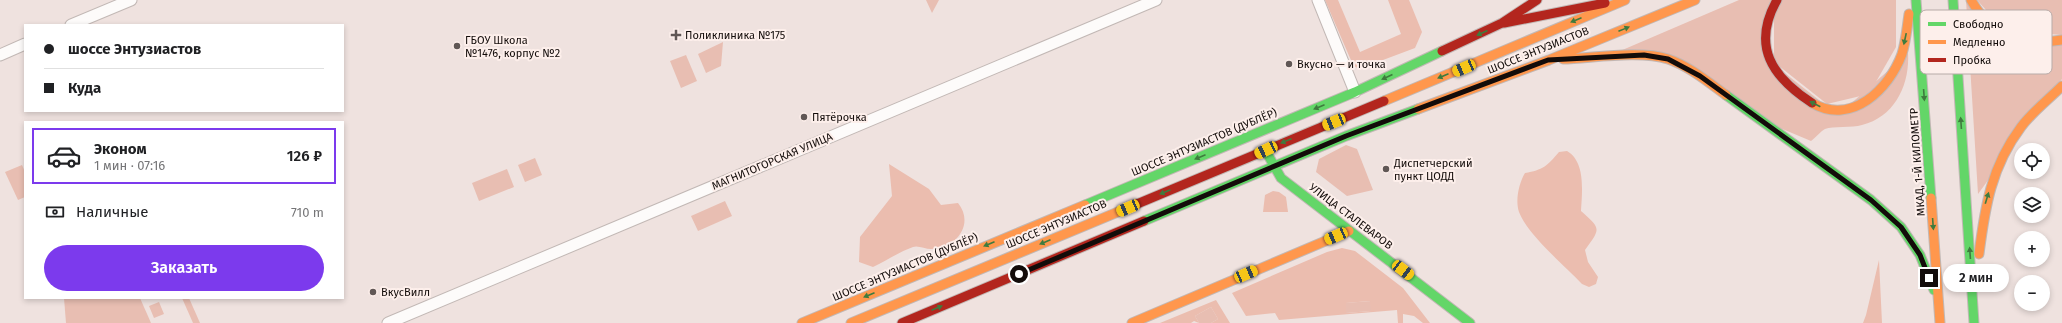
<!DOCTYPE html>
<html lang="ru">
<meta charset="utf-8">
<style>
body{margin:0;font-family:"Fira Sans",sans-serif;background:#f2f2f2;color:#202124;height:100vh;display:flex;flex-direction:column;font-size:15px;white-space:nowrap}
*{box-sizing:border-box;margin:0}
p{font-size:13px;color:#757577}
.icon{flex:none;width:22px;height:22px;fill:none;stroke:currentColor;stroke-width:2;stroke-linecap:round;stroke-linejoin:round}
.map{position:relative;flex:1;overflow:hidden}
.details{position:absolute;left:24px;top:121px;width:320px;height:178px;display:flex;flex-direction:column;background:#fff;border-radius:0px;box-shadow:0 2px 6px #0003}
.details>*{flex:none}
.banner{position:absolute;left:24px;top:24px;width:320px;height:88px;border-radius:0px;box-shadow:0 2px 6px #0003;display:grid;align-content:center;height:88px;padding:0 20px;background:#fff}
.fabs{position:absolute;left:2014px;top:143px;display:grid;gap:8px}
.fabs a{display:grid;place-items:center;width:36px;height:36px;border-radius:50%;background:#fff;box-shadow:0 2px 6px #0003;font-size:20px}
.end{position:absolute;width:18px;height:18px;margin:-9px;border:5px solid #130c0a;background:#fff;box-shadow:0 0 0 2px #fff}
.from{border-radius:50%}
.bubble{position:absolute;height:28px;border-radius:14px;background:#fff;box-shadow:0 2px 6px #0003;font-size:13px;font-weight:600;line-height:28px;text-align:center}
.car{position:absolute;width:12px;height:24px;margin:-12px -6px;border-radius:5px;box-shadow:0 0 3px 1px #0007;background:linear-gradient(#f5c518 24%,#345 0 40%,#f5c518 0 76%,#345 0 86%,#f5c518 0)}
.banner b{display:flex;align-items:center;gap:14px;height:38px;font-size:15px}
.banner b+b{border-top:1px solid #e0e0e0}
.banner i{width:10px;height:10px;background:#202124}
ul{padding:7px 0 0;list-style:none}
li{display:flex;align-items:center;gap:12px;height:56px;margin:0 8px 6px;padding:0 12px;border:2px solid transparent;border-radius:0px}
li div{flex:1}
li b{display:block;font-size:15px}
li em{font-style:normal;font-weight:600}
li.active{border-color:#7c3aed}
li>.icon{width:36px;height:36px;stroke-width:1.5}
.pay{display:flex;align-items:center;gap:10px;height:44px;padding:0 20px;font-size:15px}
.pay p{margin-inline-start:auto}
.primary-button{display:flex;gap:8px;margin-top:auto;padding:8px 20px}
.primary-button a{flex:1;height:46px;border-radius:24px;background:#7c3aed;color:#fff;font-size:16px;font-weight:600;line-height:46px;text-align:center}
.map>svg:first-child{display:block}
.green{fill:#e8beb2}
.forest{fill:#ebbdaf;fill-rule:evenodd}
.lines{fill:none;stroke-linecap:round;stroke-linejoin:round}
.street-casing{stroke:#c2b8b5;stroke-width:13}
.fast-casing{stroke:#c2b8b5;stroke-width:11}
.slow-casing{stroke:#c2b8b5;stroke-width:11}
.jam-casing{stroke:#c2b8b5;stroke-width:11}
.street{stroke:#fdfbfa;stroke-width:11}
.fast{stroke:#63d668;stroke-width:9}
.slow{stroke:#ff974d;stroke-width:9}
.jam{stroke:#b3261e;stroke-width:9}
.oneway{fill:#3f7b3e}
.route{stroke:#130c0a;stroke-width:5}
.poi-dot{fill:#605755;stroke:#fdefeb;stroke-width:1.5}
.labels{text-anchor:middle;stroke-width:4;stroke-linejoin:round;paint-order:stroke}
.poi-label{font-size:11px;fill:#130c0a;stroke:#fdefeb;text-anchor:start}
.street-label{font-size:11px;fill:#130c0a;stroke:#fdefeb}
.key{fill:#fdefeb;stroke:#b7aba8;stroke-width:1}
.key-label{font-size:11px;fill:#130c0a}
</style>
<div class="map">
<svg width="2062" height="323" viewBox="0 0 2062 323">
<rect width="100%" height="100%" fill="#efe2df"/>
<!-- green -->
<g class="green">
<polygon points="926,0 939,0 932,13"/>
<path d="M1739,0H1772L1762,55L1838,115L1908,53C1910,84 1895,117 1862,125C1852,128 1833,126 1825,129C1821,131 1815,138 1811,141L1780,128L1700,72L1620,51Z"/>
<polygon points="1782,0 1896,0 1896,47 1869,94 1827,104 1774,62 1774,15"/>
<polygon points="1966,0 1982,25 2062,45 2062,79 1978,194"/>
<polygon points="1977,0 2062,0 2062,35 2004,30"/>
<polygon points="723,42 721,66 706,73 698,54"/>
<polygon points="686,55 697,81 681,88 670,61"/>
<polygon points="1346,145 1357,149 1373,190 1347,196 1316,172 1319,159"/>
<polygon points="535,158 542,175 525,182 518,165"/>
<polygon points="22,165 25,172 25,197 18,200 5,172"/>
<polygon points="507,169 514,187 479,201 472,183"/>
<polygon points="725,201 732,216 698,231 691,216"/>
<polygon points="64,298 140,298 151,323 66,323"/>
<polygon points="182,298 189,298 200,323 193,323"/>
<polygon points="1371,301 1371,311 1346,313 1345,303"/>
<polygon points="159,302 164,314 154,318 149,306"/>
<polygon points="1211,307 1218,319 1211,323 1199,323 1195,316"/>
</g>
<!-- forest -->
<g class="forest">
<polygon points="1325,0 1338,0 1360,52 1401,34 1388,0 1409,0 1422,32 1415,48 1359,69 1354,66 1350,58"/>
<path d="M1567,151C1586,162 1582,192 1581,211C1601,229 1601,228 1585,250L1588,262L1598,277L1596,284L1589,287L1582,284C1564,265 1528,235 1519,212C1515,200 1519,183 1525,173C1543,170 1547,166 1559,152Z"/>
<path d="M889,164L929,189L941,205L958,203C975,224 956,249 931,249C925,249 918,245 913,247C899,252 886,261 873,267L859,262L860,237L892,196Z"/>
<polygon points="1273,191 1279,192 1286,197 1288,212 1263,212 1265,195"/>
<path d="M1342,248L1355,251L1403,288L1430,323H1423L1414,316L1403,314V323H1398L1397,310L1279,320L1275,313L1246,316L1232,293L1327,252ZM1370,301L1371,311L1346,313V303Z"/>
<polygon points="1879,260 1882,323 1863,323 1866,315"/>
<polygon points="1216,300 1230,323 1211,323 1218,319 1211,307 1195,316 1199,323 1194,321 1191,323 1160,323"/>
</g>
<g class="lines">
<!-- street casing -->
<g class="street-casing">
<g id="street">
<polyline points="1318,0 1355,92"/>
<polyline points="71,25 131,0"/>
<polyline points="0,55 25,44"/>
<polyline points="388,323 1156,0"/>
</g>
</g>
<!-- fast casing -->
<g class="fast-casing">
<g id="fast">
<polyline points="1916,0 1931,198"/>
<polyline points="1953,0 1974,323"/>
<polyline points="1726,95 1871,200 1901,227 1920,255 1934,290"/>
<polyline points="1268,155 1281,178 1470,323"/>
<polyline points="1085,205 1355,92 1442,51"/>
<polyline points="1144,221 1346,136 1418,109"/>
</g>
</g>
<!-- slow casing -->
<g class="slow-casing">
<g id="slow">
<path d="M1971,0C1993,38 2020,47 2062,40"/>
<path d="M1563,59C1593,58 1640,50 1668,59C1689,66 1708,82 1726,95"/>
<polyline points="1384,101 1625,0"/>
<path d="M1812,103C1852,126 1889,89 1902,54C1906,41 1907,27 1909,14"/>
<polyline points="1418,109 1549,60 1695,0"/>
<polyline points="1931,198 1940,323"/>
<path d="M1979,254C1985,207 1991,167 2021,127C2032,112 2049,99 2062,86"/>
<polyline points="802,323 1085,205"/>
<polyline points="851,323 1137,204"/>
<polyline points="1132,323 1349,231"/>
</g>
</g>
<!-- jam casing -->
<g class="jam-casing">
<g id="jam">
<path d="M1777,0C1751,46 1772,77 1812,103"/>
<polyline points="1504,23 1605,3"/>
<polyline points="1442,51 1502,23 1537,0"/>
<polyline points="1137,204 1384,101"/>
<polyline points="902,323 1144,221"/>
</g>
</g>
<!-- street -->
<use href="#street" class="street"/>
<!-- fast -->
<use href="#fast" class="fast"/>
<!-- slow -->
<use href="#slow" class="slow"/>
<!-- jam -->
<use href="#jam" class="jam"/>
</g>
<!-- one-way arrows -->
<defs><path id="oneway-solid" d="M-6-.8H1V-3.2L6.5 0L1 3.2V.8H-6Z"/></defs>
<g class="oneway">
<use href="#oneway-solid" transform="translate(1576 20) rotate(157)"/>
<use href="#oneway-solid" transform="translate(1624 29) rotate(-22)"/>
<use href="#oneway-solid" transform="translate(1482 33) rotate(155)"/>
<use href="#oneway-solid" transform="translate(1905 39) rotate(102)"/>
<use href="#oneway-solid" transform="translate(1443 76) rotate(157)"/>
<use href="#oneway-solid" transform="translate(1387 77) rotate(156)"/>
<use href="#oneway-solid" transform="translate(1924 95) rotate(86)"/>
<use href="#oneway-solid" transform="translate(1815 104) rotate(-153)"/>
<use href="#oneway-solid" transform="translate(1319 107) rotate(157)"/>
<use href="#oneway-solid" transform="translate(1961 123) rotate(-94)"/>
<use href="#oneway-solid" transform="translate(1286 141) rotate(158)"/>
<use href="#oneway-solid" transform="translate(1200 157) rotate(157)"/>
<use href="#oneway-solid" transform="translate(1165 192) rotate(157)"/>
<use href="#oneway-solid" transform="translate(1987 198) rotate(-73)"/>
<use href="#oneway-solid" transform="translate(1933 224) rotate(86)"/>
<use href="#oneway-solid" transform="translate(1045 242) rotate(157)"/>
<use href="#oneway-solid" transform="translate(989 244) rotate(157)"/>
<use href="#oneway-solid" transform="translate(1970 253) rotate(-94)"/>
<use href="#oneway-solid" transform="translate(869 295) rotate(157)"/>
<use href="#oneway-solid" transform="translate(937 308) rotate(-23)"/>
</g>
<g class="lines">
<!-- route -->
<polyline class="route" points="1019,274 1346,136 1548,60 1644,55 1668,59 1700,76 1871,200 1901,227 1920,255 1929,278"/>
</g>
<!-- markers -->
<g class="poi-dot">
<path d="M674 29h4v4h4v4h-4v4h-4v-4h-4v-4h4z"/>
<circle cx="457" cy="46" r="4"/>
<circle cx="1289" cy="64" r="4"/>
<circle cx="804" cy="117" r="4"/>
<circle cx="1386" cy="169" r="4"/>
<circle cx="373" cy="292" r="4"/>
</g>
<g class="labels">
<!-- poi labels -->
<g class="poi-label">
<text x="685" y="39">Поликлиника №175</text>
<text x="465" y="44">ГБОУ Школа<tspan x="465" dy="13">№1476, корпус №2</tspan></text>
<text x="1297" y="68">Вкусно — и точка</text>
<text x="812" y="121">Пятёрочка</text>
<text x="1394" y="167">Диспетчерский<tspan x="1394" dy="13">пункт ЦОДД</tspan></text>
<text x="381" y="296">ВкусВилл</text>
</g>
<!-- street labels -->
<g class="street-label">
<text transform="translate(1538 50) rotate(-22)" y="4">ШОССЕ ЭНТУЗИАСТОВ</text>
<text transform="translate(1204 142) rotate(-23)" y="4">ШОССЕ ЭНТУЗИАСТОВ (ДУБЛЁР)</text>
<text transform="translate(772 161) rotate(-23)" y="4">МАГНИТОГОРСКАЯ УЛИЦА</text>
<text transform="translate(1917 162) rotate(-94)" y="4">МКАД, 1-Й КИЛОМЕТР</text>
<text transform="translate(1351 216) rotate(37)" y="4">УЛИЦА СТАЛЕВАРОВ</text>
<text transform="translate(1056 224) rotate(-23)" y="4">ШОССЕ ЭНТУЗИАСТОВ</text>
<text transform="translate(905 267) rotate(-23)" y="4">ШОССЕ ЭНТУЗИАСТОВ (ДУБЛЁР)</text>
</g>
</g>
<!-- legend -->
<rect x="1920" y="10" width="132" height="64" rx="6" class="key"/>
<rect x="1928" y="22" width="18" height="4" fill="#63d668"/>
<rect x="1928" y="40" width="18" height="4" fill="#ff974d"/>
<rect x="1928" y="58" width="18" height="4" fill="#b3261e"/>
<g class="key-label">
<text x="1953" y="28">Свободно</text>
<text x="1953" y="46">Медленно</text>
<text x="1953" y="64">Пробка</text>
</g>
</svg>
<div class="fabs">
<a><svg class="icon" aria-label="locate" viewBox="0 0 24 24"><circle cx="12" cy="12" r="6"/><path d="M12 2v4M12 18v4M2 12h4M18 12h4"/></svg></a>
<a><svg class="icon" aria-label="layers" viewBox="0 0 24 24"><path d="M12 4l9 5-9 5-9-5zM3 14l9 5 9-5"/></svg></a>
<a>+</a>
<a>−</a>
</div>
<i class="end from" style="left:1019px;top:274px"></i>
<i class="end" style="left:1929px;top:278px"></i>
<div class="bubble" style="left:1943px;top:264px;width:66px">2 мин</div>
<i class="car" style="left:1464px;top:68px;rotate:247deg"></i>
<i class="car" style="left:1334px;top:122px;rotate:248deg"></i>
<i class="car" style="left:1266px;top:150px;rotate:245deg"></i>
<i class="car" style="left:1128px;top:208px;rotate:247deg"></i>
<i class="car" style="left:1336px;top:236px;rotate:247deg"></i>
<i class="car" style="left:1403px;top:270px;rotate:127deg"></i>
<i class="car" style="left:1246px;top:274px;rotate:67deg"></i>
<div class="banner">
<b><i class="from"></i>шоссе Энтузиастов</b>
<b><i></i>Куда</b>
</div>
<section class="details">
<ul>
<li class="active"><svg class="icon" aria-label="car" viewBox="0 0 24 24"><path d="M5 17H2v-5l4-1 3-4h7l3 4 3 1v5h-3M9 17h6M6 11h13"/><circle cx="7" cy="17" r="2"/><circle cx="17" cy="17" r="2"/></svg><div><b>Эконом</b><p>1 мин · 07:16</p></div><em>126 ₽</em></li>
</ul>
<div class="pay"><svg class="icon" aria-label="cash" viewBox="0 0 24 24"><path d="M3 7h18v10H3z"/><circle cx="12" cy="12" r="2"/></svg>Наличные<p>710 m</p></div>
<div class="primary-button"><a>Заказать</a></div>
</section>
</div>
